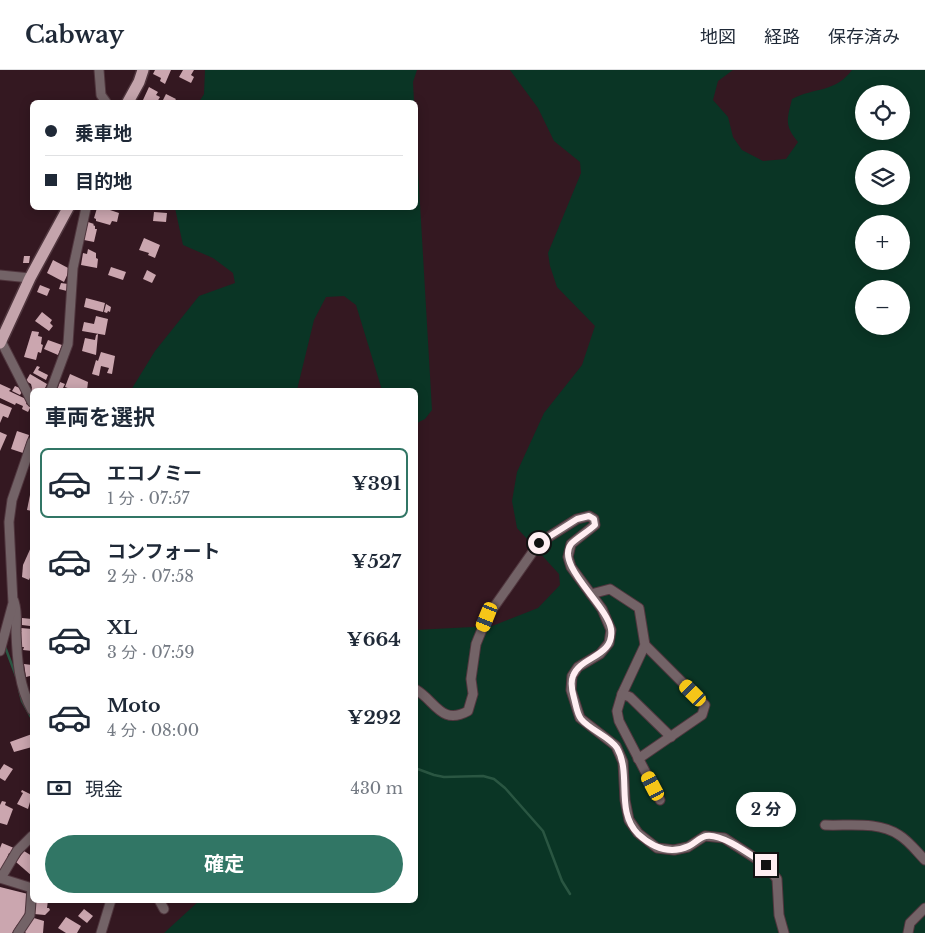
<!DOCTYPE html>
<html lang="ja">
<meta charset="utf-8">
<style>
body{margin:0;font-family:"Libre Baskerville","Noto Sans JP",serif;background:#f6f6f7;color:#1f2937;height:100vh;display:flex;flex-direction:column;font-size:19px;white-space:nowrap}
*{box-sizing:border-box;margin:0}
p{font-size:16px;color:#747a83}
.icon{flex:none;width:28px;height:28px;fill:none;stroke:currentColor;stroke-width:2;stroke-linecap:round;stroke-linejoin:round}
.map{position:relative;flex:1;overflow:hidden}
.details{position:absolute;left:30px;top:318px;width:388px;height:515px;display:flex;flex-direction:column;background:#fff;border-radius:8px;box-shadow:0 2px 12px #0003}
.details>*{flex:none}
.top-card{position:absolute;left:30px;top:30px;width:388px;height:110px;border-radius:8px;box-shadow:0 2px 12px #0003;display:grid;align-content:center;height:110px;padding:0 15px;background:#fff}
.controls{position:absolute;left:855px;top:15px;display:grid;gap:10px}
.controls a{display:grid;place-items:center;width:55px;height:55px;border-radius:50%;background:#fff;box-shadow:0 2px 12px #0003;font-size:25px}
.end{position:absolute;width:22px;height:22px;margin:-11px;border:6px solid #ffeef2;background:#111;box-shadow:0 0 0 2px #111}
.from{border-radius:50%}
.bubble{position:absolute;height:35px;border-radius:18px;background:#fff;box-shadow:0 2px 12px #0003;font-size:16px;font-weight:700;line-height:35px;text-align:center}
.car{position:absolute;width:15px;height:30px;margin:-15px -8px;border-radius:6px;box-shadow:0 0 4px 1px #0007;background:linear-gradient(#f5c518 24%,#345 0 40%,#f5c518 0 76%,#345 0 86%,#f5c518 0)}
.top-card b{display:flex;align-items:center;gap:18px;height:48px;font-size:19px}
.top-card b+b{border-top:1px solid #e0e1e3}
.top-card i{width:12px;height:12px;background:#1f2937}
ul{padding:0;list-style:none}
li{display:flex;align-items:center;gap:15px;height:70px;margin:0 10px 8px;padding:0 5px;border:2px solid transparent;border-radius:8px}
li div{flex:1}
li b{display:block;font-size:19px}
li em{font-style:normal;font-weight:700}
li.current{border-color:#317665}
li>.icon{width:45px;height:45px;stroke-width:1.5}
h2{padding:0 15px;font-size:22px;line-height:60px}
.pay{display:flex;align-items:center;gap:12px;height:55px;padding:0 15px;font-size:19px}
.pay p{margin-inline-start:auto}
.action{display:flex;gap:10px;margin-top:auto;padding:10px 15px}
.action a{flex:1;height:58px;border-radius:30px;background:#317665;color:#fff;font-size:20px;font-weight:700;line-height:58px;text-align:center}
header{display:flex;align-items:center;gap:30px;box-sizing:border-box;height:70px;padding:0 25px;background:#fff;border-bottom:1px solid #e0e1e3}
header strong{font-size:24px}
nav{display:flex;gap:28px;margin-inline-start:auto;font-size:18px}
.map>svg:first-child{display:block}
.green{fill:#0a3525;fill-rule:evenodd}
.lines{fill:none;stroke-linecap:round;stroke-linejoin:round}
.stream{stroke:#2a5642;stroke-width:2.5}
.building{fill:#cba6af}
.minor-casing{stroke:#50363e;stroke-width:11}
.major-casing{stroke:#50363e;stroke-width:14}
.minor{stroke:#736367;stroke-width:9}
.major{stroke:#c4a4ac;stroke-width:11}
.route{stroke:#ffeef2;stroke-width:6}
</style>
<header>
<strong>Cabway</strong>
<nav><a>地図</a><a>経路</a><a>保存済み</a></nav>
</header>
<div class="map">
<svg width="925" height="863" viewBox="0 0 925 863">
<rect width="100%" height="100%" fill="#341821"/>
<!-- green -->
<g class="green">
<polygon points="205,0 417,0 413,12 414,32 199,32 204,24"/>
<path d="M510,0H733L718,11L713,30L728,47L733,67L742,80L763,91L786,89L798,72C784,55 787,50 792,29C815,17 835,23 852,0H925V863H164L200,830H415V560L492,556L538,538L560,515L559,504L517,458L512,431L517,402L544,343L582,295L595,256L557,217L550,196L548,183L581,103L580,92L554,71L538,38ZM864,24H901V61H864ZM864,89H901V126H864ZM864,154H901V191H864ZM864,219H901V256H864Z"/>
<polygon points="415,48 432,340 425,349 415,354 415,320 382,320 356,235 344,226 326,227 314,250 297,320 131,320 155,281 199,226 235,213 233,203 213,188 183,175 175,138 415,138"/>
</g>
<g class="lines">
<!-- stream -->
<g class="stream">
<polyline points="4,574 16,606"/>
<polyline points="19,619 22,631 32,649"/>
<polyline points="415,698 434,705 444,707 483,706 494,709 505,718 543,761 562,811 570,824"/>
</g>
</g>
<!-- building -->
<g class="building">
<polygon points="155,0 171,0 165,14 160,11 161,8 153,4"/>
<polygon points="183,0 194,0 191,5 194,7 191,13 179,7"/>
<polygon points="149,17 158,22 156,25 160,27 157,32 149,32 143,30"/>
<polygon points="166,24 176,29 174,32 162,32"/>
<polygon points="97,138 111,138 110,140 119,143 117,152 112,151 110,155 96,151 96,149 94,148"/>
<polygon points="154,142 167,143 166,152 153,151"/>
<polygon points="88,152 94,154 93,155 95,156 95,159 97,159 94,172 84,170"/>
<polygon points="144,168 160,175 155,188 148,185 149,183 139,180"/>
<polygon points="88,179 96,183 96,188 98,189 97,198 81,195 83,183 87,184"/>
<polygon points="24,186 30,186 29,193 23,193"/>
<polygon points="53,190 70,199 64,212 47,203"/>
<polygon points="111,197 126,202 123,210 108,205"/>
<polygon points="147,200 156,205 152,213 143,209"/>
<polygon points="61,213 68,214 67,221 59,219"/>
<polygon points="40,215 50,219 47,226 37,222"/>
<polygon points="86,228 105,233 103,242 84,237"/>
<polygon points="106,234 111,237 110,242 108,241 107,243 104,242"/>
<polygon points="42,242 52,250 50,253 53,256 49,261 35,251"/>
<polygon points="96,246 108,249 105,265 82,261 84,252 94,254"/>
<polygon points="32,261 39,262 38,266 42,267 41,274 43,275 41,283 38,282 36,290 24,287"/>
<polygon points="98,264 96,285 82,281 85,268 95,270 96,265"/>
<polygon points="48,270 62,275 58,285 44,279"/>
<polygon points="101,282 115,286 112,304 107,303 109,298 101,296 99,306 92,304 96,290 98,291"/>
<polygon points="37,296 40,297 38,300 48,305 46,310 33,303"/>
<polygon points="30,304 47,314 44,320 31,320 32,318 31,314 26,311"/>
<polygon points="70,304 88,312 87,320 73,320 65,317"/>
<polygon points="60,312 65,314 63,318 69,320 57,320"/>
<polygon points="0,314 11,319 9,321 28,330 26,334 31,336 28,342 22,339 23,336 16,333 15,335 0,328"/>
<polygon points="15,316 22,319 22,322 20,325 12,321"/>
<polygon points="0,333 12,338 8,348 3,346 0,353"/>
<polygon points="17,361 29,365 23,383 11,379"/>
<polygon points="0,362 7,365 0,381"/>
<polygon points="30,425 32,426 32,441 27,440"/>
<polygon points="32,475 32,503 29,510 22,507 23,495"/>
<polygon points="22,548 32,549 32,554 30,554 30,556 22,555"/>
<polygon points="21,558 32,559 32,581 23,580 24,577 21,577"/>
<polygon points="24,594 32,595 32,611 31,611 30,606 26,607"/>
<polygon points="32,664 32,677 14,682 10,672"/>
<polygon points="4,694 13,699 5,711 0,708 0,700"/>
<polygon points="22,720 32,725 28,739 17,734 23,723 21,722"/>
<polygon points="2,731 6,732 5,735 13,739 7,755 0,753 0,735"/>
<polygon points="2,773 14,778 11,784 9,783 7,788 9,789 0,802 0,778"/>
<polygon points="24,781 32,786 32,806 16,792"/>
<polygon points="0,817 28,824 24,848 17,855 12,863 0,863"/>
<polygon points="35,830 48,830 47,838 49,838 50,840 45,845 34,844"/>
<polygon points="84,839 93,846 87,853 78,846"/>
<polygon points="66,847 81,856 77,863 66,863 58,858"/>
<polygon points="34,848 44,851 43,863 26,863 23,860"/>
</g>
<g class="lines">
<!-- minor casing -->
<g class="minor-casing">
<g id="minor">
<polyline points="99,0 101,25 106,32"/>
<polyline points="0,205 30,208"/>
<polyline points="1,271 32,332"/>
<polyline points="51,320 68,274 73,198 86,138"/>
<polyline points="591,524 610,519 639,538 645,575 622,624 617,641 619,651 660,730"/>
<path d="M14,531C18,544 16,550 16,562C17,589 19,617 32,640"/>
<polyline points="0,581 13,533 10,473 9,452 12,430 32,372"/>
<path d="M415,619C435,630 441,656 468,641L473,624L471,609L476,574L487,547L539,473L577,449L589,446L594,449L595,455L571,474L568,487L571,497L602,539L611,560L609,573L600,584L578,597L572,606L571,620L580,648L616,676L623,692L625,730L629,750L638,763L657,778L674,780L688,777L705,766L724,768L766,795L777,809L779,845L784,863"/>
<polyline points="622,624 630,627 671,667"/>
<polyline points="638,689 702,645 705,635 645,575"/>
<path d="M825,755C849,756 878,751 899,765C909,771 917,782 925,790"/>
<polyline points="0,808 32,818"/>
<polyline points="1,808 17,781 32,766"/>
<polyline points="159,830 164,839"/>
<polyline points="18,863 30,845 32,818"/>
<polyline points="101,863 111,830"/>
<polyline points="908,863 910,853 925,838"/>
</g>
</g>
<!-- major casing -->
<g class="major-casing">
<g id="major">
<polyline points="128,32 139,12 143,0"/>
<polyline points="0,273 30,208 68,138"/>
</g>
</g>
<!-- minor -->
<use href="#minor" class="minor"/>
<!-- major -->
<use href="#major" class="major"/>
</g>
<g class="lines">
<!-- route -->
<path class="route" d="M539,473L577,449L589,446L594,449L595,455C590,460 574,470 571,474C555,495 607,535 611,559C615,587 580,586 573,606C570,613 572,621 574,628C576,635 577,644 581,649C590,660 610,667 617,678C632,704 615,741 638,764C653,778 670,785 689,776C695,773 700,767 706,766C722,763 752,786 766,795"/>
</g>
</svg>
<div class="controls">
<a><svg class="icon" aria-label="locate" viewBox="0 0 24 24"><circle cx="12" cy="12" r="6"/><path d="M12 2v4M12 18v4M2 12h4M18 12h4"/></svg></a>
<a><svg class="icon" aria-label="layers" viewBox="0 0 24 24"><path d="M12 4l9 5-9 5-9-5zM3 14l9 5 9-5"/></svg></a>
<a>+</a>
<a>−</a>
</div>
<i class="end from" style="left:539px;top:473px"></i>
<i class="end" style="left:766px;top:795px"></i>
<div class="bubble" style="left:736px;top:722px;width:60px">2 分</div>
<i class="car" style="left:487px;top:547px;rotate:202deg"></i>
<i class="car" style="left:693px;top:623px;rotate:315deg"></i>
<i class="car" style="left:653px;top:716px;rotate:332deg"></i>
<div class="top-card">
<b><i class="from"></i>乗車地</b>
<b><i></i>目的地</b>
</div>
<section class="details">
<h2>車両を選択</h2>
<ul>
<li class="current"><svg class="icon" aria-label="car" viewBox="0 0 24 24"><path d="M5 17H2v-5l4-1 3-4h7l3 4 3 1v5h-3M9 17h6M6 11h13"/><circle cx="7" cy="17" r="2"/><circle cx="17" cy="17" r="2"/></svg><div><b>エコノミー</b><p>1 分 · 07:57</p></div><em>¥391</em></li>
<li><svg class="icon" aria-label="car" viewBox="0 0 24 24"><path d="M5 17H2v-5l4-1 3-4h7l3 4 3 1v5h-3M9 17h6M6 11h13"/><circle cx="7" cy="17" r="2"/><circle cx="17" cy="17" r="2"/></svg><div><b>コンフォート</b><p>2 分 · 07:58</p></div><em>¥527</em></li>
<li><svg class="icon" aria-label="car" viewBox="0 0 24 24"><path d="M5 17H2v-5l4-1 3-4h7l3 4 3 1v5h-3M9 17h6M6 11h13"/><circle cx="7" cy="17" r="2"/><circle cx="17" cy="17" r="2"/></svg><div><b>XL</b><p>3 分 · 07:59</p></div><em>¥664</em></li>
<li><svg class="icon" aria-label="car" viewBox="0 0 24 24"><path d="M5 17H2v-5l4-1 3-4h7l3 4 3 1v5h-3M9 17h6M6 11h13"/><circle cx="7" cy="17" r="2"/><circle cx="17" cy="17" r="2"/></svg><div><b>Moto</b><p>4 分 · 08:00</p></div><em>¥292</em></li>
</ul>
<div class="pay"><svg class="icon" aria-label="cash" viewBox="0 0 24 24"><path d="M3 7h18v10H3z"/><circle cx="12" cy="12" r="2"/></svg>現金<p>430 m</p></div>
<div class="action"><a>確定</a></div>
</section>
</div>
